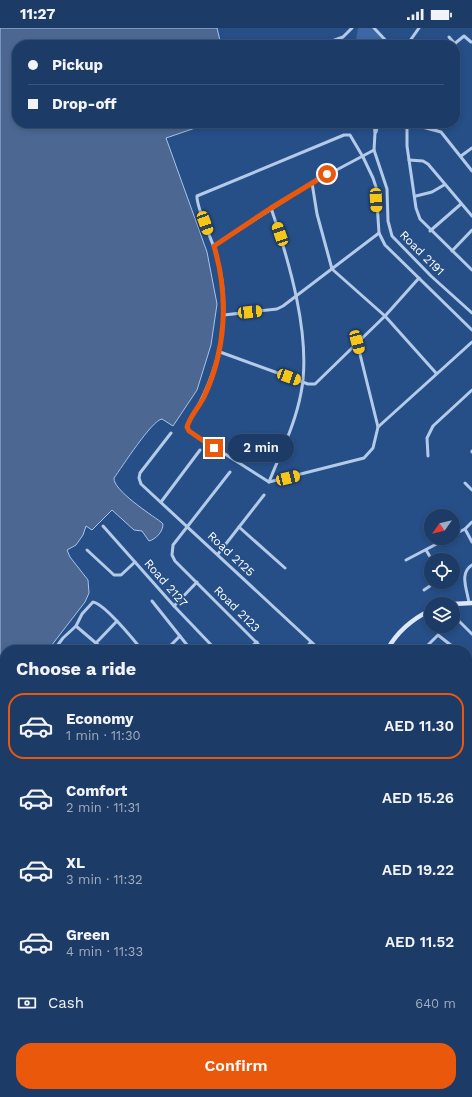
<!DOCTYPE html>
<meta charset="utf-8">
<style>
body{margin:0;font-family:"Work Sans",sans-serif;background:#29466f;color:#f1f3f6;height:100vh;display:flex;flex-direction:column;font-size:15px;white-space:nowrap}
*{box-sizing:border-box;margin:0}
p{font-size:13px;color:#a0adbf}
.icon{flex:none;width:22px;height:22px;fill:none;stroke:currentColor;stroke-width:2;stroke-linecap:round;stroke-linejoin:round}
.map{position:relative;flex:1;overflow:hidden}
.details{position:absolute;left:0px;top:617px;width:472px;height:452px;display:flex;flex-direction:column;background:#1c3b66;border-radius:16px 16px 0 0;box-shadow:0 2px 6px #0003,0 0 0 1px #3a557a}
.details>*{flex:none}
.hud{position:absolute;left:12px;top:12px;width:448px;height:88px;border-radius:16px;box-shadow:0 2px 6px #0003,0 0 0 1px #3a557a;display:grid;align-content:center;height:88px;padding:0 16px;background:#1c3b66}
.needle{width:26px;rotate:236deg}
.tools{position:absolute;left:424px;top:481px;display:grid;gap:8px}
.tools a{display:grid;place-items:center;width:36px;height:36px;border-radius:50%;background:#1c3b66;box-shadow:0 2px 6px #0003,0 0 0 1px #3a557a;font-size:20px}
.end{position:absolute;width:18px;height:18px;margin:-9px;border:5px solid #ea580c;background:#fff;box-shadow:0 0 0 2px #fff}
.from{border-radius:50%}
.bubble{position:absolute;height:28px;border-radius:14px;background:#1c3b66;box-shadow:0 2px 6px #0003,0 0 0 1px #3a557a;font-size:13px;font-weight:600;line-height:28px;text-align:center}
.car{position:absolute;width:12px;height:24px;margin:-12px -6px;border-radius:5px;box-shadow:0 0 3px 1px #0007;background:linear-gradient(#f5c518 24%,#345 0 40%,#f5c518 0 76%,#345 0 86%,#f5c518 0)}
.hud b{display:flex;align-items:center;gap:14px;height:38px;font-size:15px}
.hud b+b{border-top:1px solid #3a557a}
.hud i{width:10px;height:10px;background:#f1f3f6}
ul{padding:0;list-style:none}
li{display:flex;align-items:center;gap:12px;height:66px;margin:0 8px 6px;padding:0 8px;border:2px solid transparent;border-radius:16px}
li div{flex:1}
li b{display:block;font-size:15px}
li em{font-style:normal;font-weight:600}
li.on{border-color:#ea580c}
li>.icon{width:36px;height:36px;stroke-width:1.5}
h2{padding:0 16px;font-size:18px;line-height:48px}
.pay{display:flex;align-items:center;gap:10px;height:44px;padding:0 16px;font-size:15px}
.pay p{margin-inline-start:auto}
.primary-button{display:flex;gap:8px;margin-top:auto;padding:8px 16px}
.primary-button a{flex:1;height:46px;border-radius:16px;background:#ea580c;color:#fff;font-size:16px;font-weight:600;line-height:46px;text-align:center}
.status{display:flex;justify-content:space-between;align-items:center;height:28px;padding:0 20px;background:#1c3b66;direction:ltr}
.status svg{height:11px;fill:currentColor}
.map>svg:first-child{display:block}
.green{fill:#3b68a5}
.water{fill:#4c6892;stroke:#a7c4e9}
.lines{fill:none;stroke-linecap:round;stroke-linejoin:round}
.street{stroke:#b3cae9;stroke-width:3}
.secondary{stroke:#dde8f8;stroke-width:4.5}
.route{stroke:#ea580c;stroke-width:5}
.labels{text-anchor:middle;stroke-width:3.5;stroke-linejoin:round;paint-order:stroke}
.street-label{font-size:12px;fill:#fff;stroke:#264f88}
</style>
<div class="status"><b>11:27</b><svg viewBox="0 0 49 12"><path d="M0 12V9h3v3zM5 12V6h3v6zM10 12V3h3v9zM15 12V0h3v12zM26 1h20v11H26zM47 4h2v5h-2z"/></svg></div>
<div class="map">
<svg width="472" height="1069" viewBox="0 0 472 1069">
<rect width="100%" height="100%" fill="#264f88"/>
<!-- green -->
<polygon class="green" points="358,0 374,0 387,17 355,17"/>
<!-- water -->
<path class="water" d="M0,0H217L221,17H17V95H210L166,110L207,224L217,276L211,317L197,362L173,398L162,391C152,392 122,439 114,450C113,462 150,486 161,494L163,496C163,504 156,511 149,513L142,503L134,502L112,482L92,502L86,498L83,507L76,517L67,522L70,529L88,552L89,565L85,574L48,622H5V670L0,676Z"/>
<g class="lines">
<!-- street -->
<g class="street">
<polyline points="374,0 390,17"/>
<polyline points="449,9 455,16"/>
<polyline points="321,17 343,9 352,0"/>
<polyline points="407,17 419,0"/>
<polyline points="453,17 464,8 471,14"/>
<polyline points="374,95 375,105 374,122 387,161 388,193 392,208 431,248 472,285"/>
<polyline points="407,95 407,118 416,180 420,191 472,242"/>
<polyline points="407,95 441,104 472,143"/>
<polyline points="435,95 436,102"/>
<polyline points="376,104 378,95"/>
<polyline points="461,128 472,120"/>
<polyline points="409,132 423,133 428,136 472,188"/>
<polyline points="312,155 317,186 332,241 385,288 436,345"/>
<polyline points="416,168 432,164 444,157"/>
<polyline points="430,203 461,176"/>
<polyline points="214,218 312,155 374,122"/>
<polyline points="452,223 472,202"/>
<polyline points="224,287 277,281 283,278 379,205"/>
<path d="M357,314L378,399L373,420L364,430L269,454L189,403L187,397C220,345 234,286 216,225C212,212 196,179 197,168L344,107H350L363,129L373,150L376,159L379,205L385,217L472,302"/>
<polyline points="220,324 308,356 315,356 385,288 419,250"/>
<polyline points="378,399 472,314"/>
<polyline points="171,405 140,445 139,450 141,456 320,622"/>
<polyline points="472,423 472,424"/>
<polyline points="428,428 427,410 433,398 472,362"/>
<polyline points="230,444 173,517 172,527 175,533 264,622"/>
<path d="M269,454C281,424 295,397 301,365C312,310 289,233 271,180"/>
<polyline points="465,455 472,462"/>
<polyline points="161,474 200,422"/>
<polyline points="103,498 174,578 216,622"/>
<polyline points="239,499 285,540"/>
<polyline points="465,501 472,514"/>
<polyline points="453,507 465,501 472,494"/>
<polyline points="87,522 114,547 121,547 135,534"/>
<polyline points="426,522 432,532"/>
<polyline points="218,526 264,467"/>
<polyline points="406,532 448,510"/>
<polyline points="424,562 436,554"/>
<polyline points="152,573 191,622"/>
<path d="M469,575C467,561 459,545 472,537"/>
<polyline points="174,578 197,554"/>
<polyline points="453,587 472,606"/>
<polyline points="76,598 104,622"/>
<polyline points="96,615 117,593"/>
<path d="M54,622L63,610L76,598L82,586L93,574C105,576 133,611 142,622"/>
<polyline points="166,622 180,608"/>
<polyline points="247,622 257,614"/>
<polyline points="304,622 311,614"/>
<polyline points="423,622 438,607 457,622"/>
<polyline points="467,631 472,632"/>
<polyline points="467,662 472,653"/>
<polyline points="467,697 469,701 467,704"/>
<polyline points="467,739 472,736"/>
<polyline points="467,775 472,775"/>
<polyline points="0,832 5,834"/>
<polyline points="0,873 5,867"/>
<polyline points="467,913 472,929"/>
<polyline points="0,918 5,912"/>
<polyline points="0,920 5,924"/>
<polyline points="0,964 5,958"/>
<polyline points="0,976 5,980"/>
<polyline points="467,991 472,991"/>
<polyline points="0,1010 5,1004"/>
<polyline points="0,1013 5,1017"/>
<polyline points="467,1041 472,1053"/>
<polyline points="0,1050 5,1054"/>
<polyline points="17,1064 23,1069"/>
<polyline points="78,1064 83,1069"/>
<polyline points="394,1064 397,1069"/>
<polyline points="430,1064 432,1069"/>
<polyline points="462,1064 464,1069"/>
<polyline points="379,1067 380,1069"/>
<polyline points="23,1069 27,1064"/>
<polyline points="46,1069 50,1064"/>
</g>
<!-- secondary -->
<g class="secondary">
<polyline points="453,576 472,575"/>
<path d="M387,622C397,604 412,591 431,582"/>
<polyline points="249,1064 253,1069"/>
<polyline points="126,1069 129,1064"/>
</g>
</g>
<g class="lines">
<!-- route -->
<path class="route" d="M214,420L189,403L187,399C190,388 199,379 204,369C226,322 229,269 214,218L271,180L327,146"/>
</g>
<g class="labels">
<!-- street labels -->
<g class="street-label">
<text transform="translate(422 225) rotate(45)" y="4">Road 2191</text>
<text transform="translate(231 526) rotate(43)" y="4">Road 2125</text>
<text transform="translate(166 555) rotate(49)" y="4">Road 2127</text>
<text transform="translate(237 581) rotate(45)" y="4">Road 2123</text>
</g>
</g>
</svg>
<div class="tools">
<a><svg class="needle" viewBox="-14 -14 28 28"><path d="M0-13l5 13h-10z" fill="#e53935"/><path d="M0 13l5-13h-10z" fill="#a0adbf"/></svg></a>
<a><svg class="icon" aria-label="locate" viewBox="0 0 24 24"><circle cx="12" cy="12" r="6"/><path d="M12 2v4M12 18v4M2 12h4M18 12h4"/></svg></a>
<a><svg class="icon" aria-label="layers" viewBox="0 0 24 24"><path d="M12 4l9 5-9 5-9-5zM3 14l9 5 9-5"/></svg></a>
</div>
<i class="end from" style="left:327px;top:146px"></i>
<i class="end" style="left:214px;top:420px"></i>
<div class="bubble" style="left:228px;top:406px;width:66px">2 min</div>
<i class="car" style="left:376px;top:172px;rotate:177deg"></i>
<i class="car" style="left:205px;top:195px;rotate:160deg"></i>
<i class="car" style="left:280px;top:206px;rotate:341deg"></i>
<i class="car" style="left:250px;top:284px;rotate:84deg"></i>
<i class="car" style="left:357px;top:314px;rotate:165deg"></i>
<i class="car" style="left:289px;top:349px;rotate:110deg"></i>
<i class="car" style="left:288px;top:450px;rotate:76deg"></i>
<div class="hud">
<b><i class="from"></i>Pickup</b>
<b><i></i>Drop-off</b>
</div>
<section class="details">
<h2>Choose a ride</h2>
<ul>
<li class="on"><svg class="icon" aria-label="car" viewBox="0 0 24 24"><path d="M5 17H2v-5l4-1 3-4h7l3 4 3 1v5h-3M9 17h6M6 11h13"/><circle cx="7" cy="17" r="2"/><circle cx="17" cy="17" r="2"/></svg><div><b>Economy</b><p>1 min · 11:30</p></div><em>AED 11.30</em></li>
<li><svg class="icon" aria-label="car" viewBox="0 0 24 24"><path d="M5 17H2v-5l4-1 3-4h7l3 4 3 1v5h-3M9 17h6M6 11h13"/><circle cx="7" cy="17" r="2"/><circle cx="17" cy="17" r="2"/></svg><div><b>Comfort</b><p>2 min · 11:31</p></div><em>AED 15.26</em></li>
<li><svg class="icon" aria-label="car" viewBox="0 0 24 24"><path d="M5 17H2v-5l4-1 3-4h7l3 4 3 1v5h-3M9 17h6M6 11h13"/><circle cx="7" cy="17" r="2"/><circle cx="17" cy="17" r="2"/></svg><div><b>XL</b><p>3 min · 11:32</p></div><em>AED 19.22</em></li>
<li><svg class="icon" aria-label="car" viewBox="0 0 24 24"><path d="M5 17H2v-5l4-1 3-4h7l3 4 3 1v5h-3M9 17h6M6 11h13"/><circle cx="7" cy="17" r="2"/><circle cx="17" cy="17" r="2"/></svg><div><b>Green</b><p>4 min · 11:33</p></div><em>AED 11.52</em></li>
</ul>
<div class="pay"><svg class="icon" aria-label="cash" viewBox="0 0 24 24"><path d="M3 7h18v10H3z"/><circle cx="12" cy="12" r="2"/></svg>Cash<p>640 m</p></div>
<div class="primary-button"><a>Confirm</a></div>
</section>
</div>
